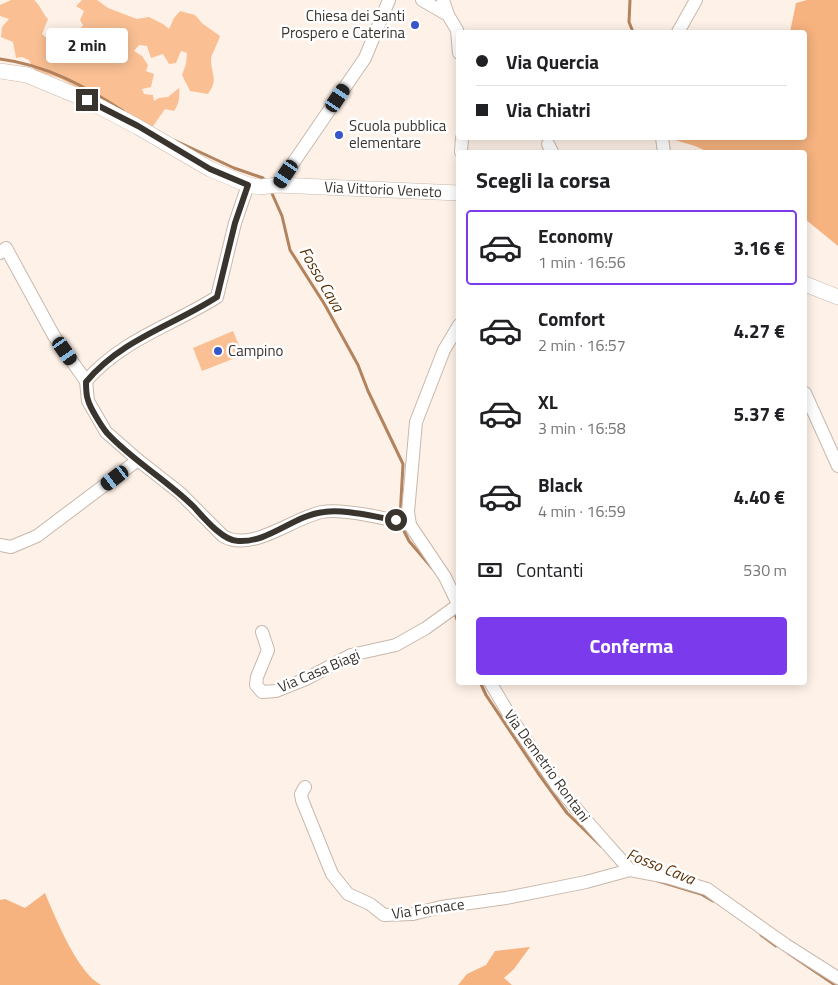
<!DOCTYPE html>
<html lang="it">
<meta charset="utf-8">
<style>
body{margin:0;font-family:"Titillium Web",sans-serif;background:#f2f2f2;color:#202124;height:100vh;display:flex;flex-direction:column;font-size:19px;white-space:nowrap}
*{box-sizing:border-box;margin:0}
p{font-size:16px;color:#757577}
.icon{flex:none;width:28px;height:28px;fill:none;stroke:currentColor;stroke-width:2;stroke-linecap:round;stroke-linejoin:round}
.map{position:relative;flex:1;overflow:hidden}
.side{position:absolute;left:456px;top:150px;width:351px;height:535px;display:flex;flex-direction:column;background:#fff;border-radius:5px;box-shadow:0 2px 12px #0003}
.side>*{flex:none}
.guide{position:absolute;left:456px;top:30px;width:351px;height:110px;border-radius:5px;box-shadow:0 2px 12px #0003;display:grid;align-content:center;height:110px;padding:0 20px;background:#fff}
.end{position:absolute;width:22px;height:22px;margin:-11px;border:6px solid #3a342f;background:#fff;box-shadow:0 0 0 2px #fff}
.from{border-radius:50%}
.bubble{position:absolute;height:35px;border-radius:5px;background:#fff;box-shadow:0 2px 12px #0003;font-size:16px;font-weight:700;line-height:35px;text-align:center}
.car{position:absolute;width:15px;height:30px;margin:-15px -8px;border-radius:6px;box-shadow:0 0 4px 1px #0007;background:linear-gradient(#222 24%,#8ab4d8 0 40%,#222 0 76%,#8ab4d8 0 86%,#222 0)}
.guide b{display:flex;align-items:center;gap:18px;height:48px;font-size:19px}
.guide b+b{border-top:1px solid #e0e0e0}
.guide i{width:12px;height:12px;background:#202124}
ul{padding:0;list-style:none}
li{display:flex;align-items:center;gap:15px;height:75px;margin:0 10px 8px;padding:0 10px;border:2px solid transparent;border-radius:5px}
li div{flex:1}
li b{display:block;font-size:19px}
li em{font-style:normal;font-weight:700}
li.current{border-color:#7c3aed}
li>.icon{width:45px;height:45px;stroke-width:1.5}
h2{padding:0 20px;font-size:22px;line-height:60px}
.pay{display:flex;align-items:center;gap:12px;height:55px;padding:0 20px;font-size:19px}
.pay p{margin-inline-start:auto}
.button{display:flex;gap:10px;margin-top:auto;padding:10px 20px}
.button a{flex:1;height:58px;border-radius:5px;background:#7c3aed;color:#fff;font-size:20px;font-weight:700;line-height:58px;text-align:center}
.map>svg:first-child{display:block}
.green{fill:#fac094}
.forest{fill:#f6b27f}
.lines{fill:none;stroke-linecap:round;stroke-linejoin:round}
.stream{stroke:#b3835e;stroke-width:3}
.minor-casing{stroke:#c8b8ac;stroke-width:14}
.tertiary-casing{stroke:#c8b8ac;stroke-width:16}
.minor{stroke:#fff;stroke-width:12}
.tertiary{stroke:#fff;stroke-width:15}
.route{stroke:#3a342f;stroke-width:6}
.poi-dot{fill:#3856c8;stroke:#fff;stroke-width:2}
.labels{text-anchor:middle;stroke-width:5;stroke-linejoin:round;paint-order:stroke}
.poi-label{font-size:15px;fill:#3a342f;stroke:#fff;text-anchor:start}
.street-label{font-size:15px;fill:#3a342f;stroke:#fff}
.water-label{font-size:16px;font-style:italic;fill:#5b3008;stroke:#fff}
</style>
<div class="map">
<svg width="838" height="985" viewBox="0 0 838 985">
<rect width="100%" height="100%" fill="#fef1e7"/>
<!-- green -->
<g class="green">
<path d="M11,0H34C41,6 42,13 48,19L42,34L57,47L70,46L83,25L80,20L84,11L76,6L82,0H97L108,8L137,19L149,17L163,24L169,29L174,18L180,11L195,15L203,24L220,36C218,43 212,53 211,59C211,75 219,79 208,94L190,91L182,75L186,64L187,53L181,51L176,63L169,64L163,54L151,58L147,46L139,45L134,51L142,56L148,65L146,71L154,74L151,87L142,89L144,94L153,95L154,101L159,98L168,97L179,88C180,97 179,104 174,111L165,109L151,129L108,103L59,78L36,71L32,66L29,60L22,57L16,58L13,42L1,37L2,27L9,19L0,16V5Z"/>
<polygon points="233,331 243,355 202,371 193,348"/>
</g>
<!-- forest -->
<g class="forest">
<polygon points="807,0 838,0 838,246 805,219 805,152 708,152 695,146 675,140 674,138 805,138 805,32 790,32 796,3"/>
<path d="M45,893C56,919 77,972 101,985H0V900L5,899L25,908Z"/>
<polygon points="530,947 514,969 504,978 512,985 458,985 467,974 486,965 495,951"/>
</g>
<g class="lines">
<!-- stream -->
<g class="stream">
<polyline points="630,0 629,22 633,32"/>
<path d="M0,59C46,65 85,86 123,111"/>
<polyline points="176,141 234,168 263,178 265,182"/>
<polyline points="270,189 282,216 290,250 325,305 358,365 368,391 403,464 400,518"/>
<polyline points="402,527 409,541 432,568"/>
<polyline points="454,611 459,625"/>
<polyline points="480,682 486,695 538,773 567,813 601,846"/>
<polyline points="658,881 701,894 713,901"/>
<polyline points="761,935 776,946"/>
<polyline points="788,953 835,985"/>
</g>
<!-- minor casing -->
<g class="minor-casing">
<g id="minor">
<polyline points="422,0 448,15"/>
<polyline points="443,0 448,15 457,30 459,53"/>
<polyline points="678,32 696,0"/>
<polyline points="662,138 664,152"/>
<polyline points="548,144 552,152"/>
<polyline points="461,152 462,138"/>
<polyline points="278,185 365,58 389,0"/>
<path d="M0,253L6,248L54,336L86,381L88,401L106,432L138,460L180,493L223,536C252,553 292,518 322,512C341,508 391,519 410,525"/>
<polyline points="459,325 444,350 416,422 408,512 410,525 445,577 459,606"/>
<path d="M86,381C123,339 171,326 217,297L235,223L248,185"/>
<polyline points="805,393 838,466"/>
<polyline points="0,545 11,547 37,536 138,460"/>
<polyline points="262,632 268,650 257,677 256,685 262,692 276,691 306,679 351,655 396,645 426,628 458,605"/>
<polyline points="490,682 513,721 558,787 592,827 630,870 667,877 707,889 786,945 838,978"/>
<polyline points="305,787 301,794 302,800 332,874 348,894 370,904 384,915 413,914 441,907 506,898 586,882 630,870"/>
</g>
</g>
<!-- tertiary casing -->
<g class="tertiary-casing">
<g id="tertiary">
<path id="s1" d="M0,71L27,75L87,100L138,127L210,169L248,185L259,187L278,185L459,193"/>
<polyline points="805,284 838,297"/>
</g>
</g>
<!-- minor -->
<use href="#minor" class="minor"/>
<!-- tertiary -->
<use href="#tertiary" class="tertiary"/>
</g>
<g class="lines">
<!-- route -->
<path class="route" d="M87,100L138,126L210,169L248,185L235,223L217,297C172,326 122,339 86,382C86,387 86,395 88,400C90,408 102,427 107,433C133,461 167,480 194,507C204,518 223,541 238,541C269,543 294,515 324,512C346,509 374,517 396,520"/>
</g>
<!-- markers -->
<g class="poi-dot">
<circle cx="415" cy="25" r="5"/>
<circle cx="339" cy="135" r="5"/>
<circle cx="218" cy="351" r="5"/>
</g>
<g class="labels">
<!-- poi labels -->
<g class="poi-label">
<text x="405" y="21" text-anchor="end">Chiesa dei Santi<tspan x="405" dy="17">Prospero e Caterina</tspan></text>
<text x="349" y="131">Scuola pubblica<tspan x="349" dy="17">elementare</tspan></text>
<text x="228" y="356">Campino</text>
</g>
<!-- street labels -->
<g class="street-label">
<text dy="5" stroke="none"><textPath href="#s1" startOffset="410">Via Vittorio Veneto</textPath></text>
<text transform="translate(319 671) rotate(-23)" y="5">Via Casa Biagi</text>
<text transform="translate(547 766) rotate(54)" y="5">Via Demetrio Rontani</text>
<text transform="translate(428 909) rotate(-8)" y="5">Via Fornace</text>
</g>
<!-- water labels -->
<g class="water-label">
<text transform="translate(322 279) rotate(60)" y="6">Fosso Cava</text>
<text transform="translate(661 866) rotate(22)" y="6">Fosso Cava</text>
</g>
</g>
</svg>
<i class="end from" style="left:396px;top:520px"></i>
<i class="end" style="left:87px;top:100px"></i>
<div class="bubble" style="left:46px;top:28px;width:82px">2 min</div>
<i class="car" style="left:338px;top:98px;rotate:34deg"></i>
<i class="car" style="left:286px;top:174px;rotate:214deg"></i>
<i class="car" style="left:65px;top:351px;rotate:145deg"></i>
<i class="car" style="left:115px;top:478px;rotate:233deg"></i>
<div class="guide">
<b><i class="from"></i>Via Quercia</b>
<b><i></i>Via Chiatri</b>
</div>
<section class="side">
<h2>Scegli la corsa</h2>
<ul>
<li class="current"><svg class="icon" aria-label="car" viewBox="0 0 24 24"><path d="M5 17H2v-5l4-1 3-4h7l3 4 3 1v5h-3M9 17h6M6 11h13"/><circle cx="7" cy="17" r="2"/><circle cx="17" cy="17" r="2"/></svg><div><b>Economy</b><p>1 min · 16:56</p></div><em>3.16 €</em></li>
<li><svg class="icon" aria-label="car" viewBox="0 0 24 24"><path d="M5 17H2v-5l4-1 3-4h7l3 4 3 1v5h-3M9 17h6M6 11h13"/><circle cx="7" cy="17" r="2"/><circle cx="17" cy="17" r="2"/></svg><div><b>Comfort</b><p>2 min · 16:57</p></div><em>4.27 €</em></li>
<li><svg class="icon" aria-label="car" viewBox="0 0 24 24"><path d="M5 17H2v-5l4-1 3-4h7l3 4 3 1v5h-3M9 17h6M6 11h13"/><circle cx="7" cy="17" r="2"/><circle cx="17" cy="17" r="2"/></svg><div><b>XL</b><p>3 min · 16:58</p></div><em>5.37 €</em></li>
<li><svg class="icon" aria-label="car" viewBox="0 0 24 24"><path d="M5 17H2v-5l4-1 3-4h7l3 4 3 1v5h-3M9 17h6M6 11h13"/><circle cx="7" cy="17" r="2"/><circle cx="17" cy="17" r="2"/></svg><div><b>Black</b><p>4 min · 16:59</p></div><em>4.40 €</em></li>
</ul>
<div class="pay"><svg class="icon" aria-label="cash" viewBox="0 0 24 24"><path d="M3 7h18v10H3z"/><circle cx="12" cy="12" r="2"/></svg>Contanti<p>530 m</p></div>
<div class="button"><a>Conferma</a></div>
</section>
</div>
